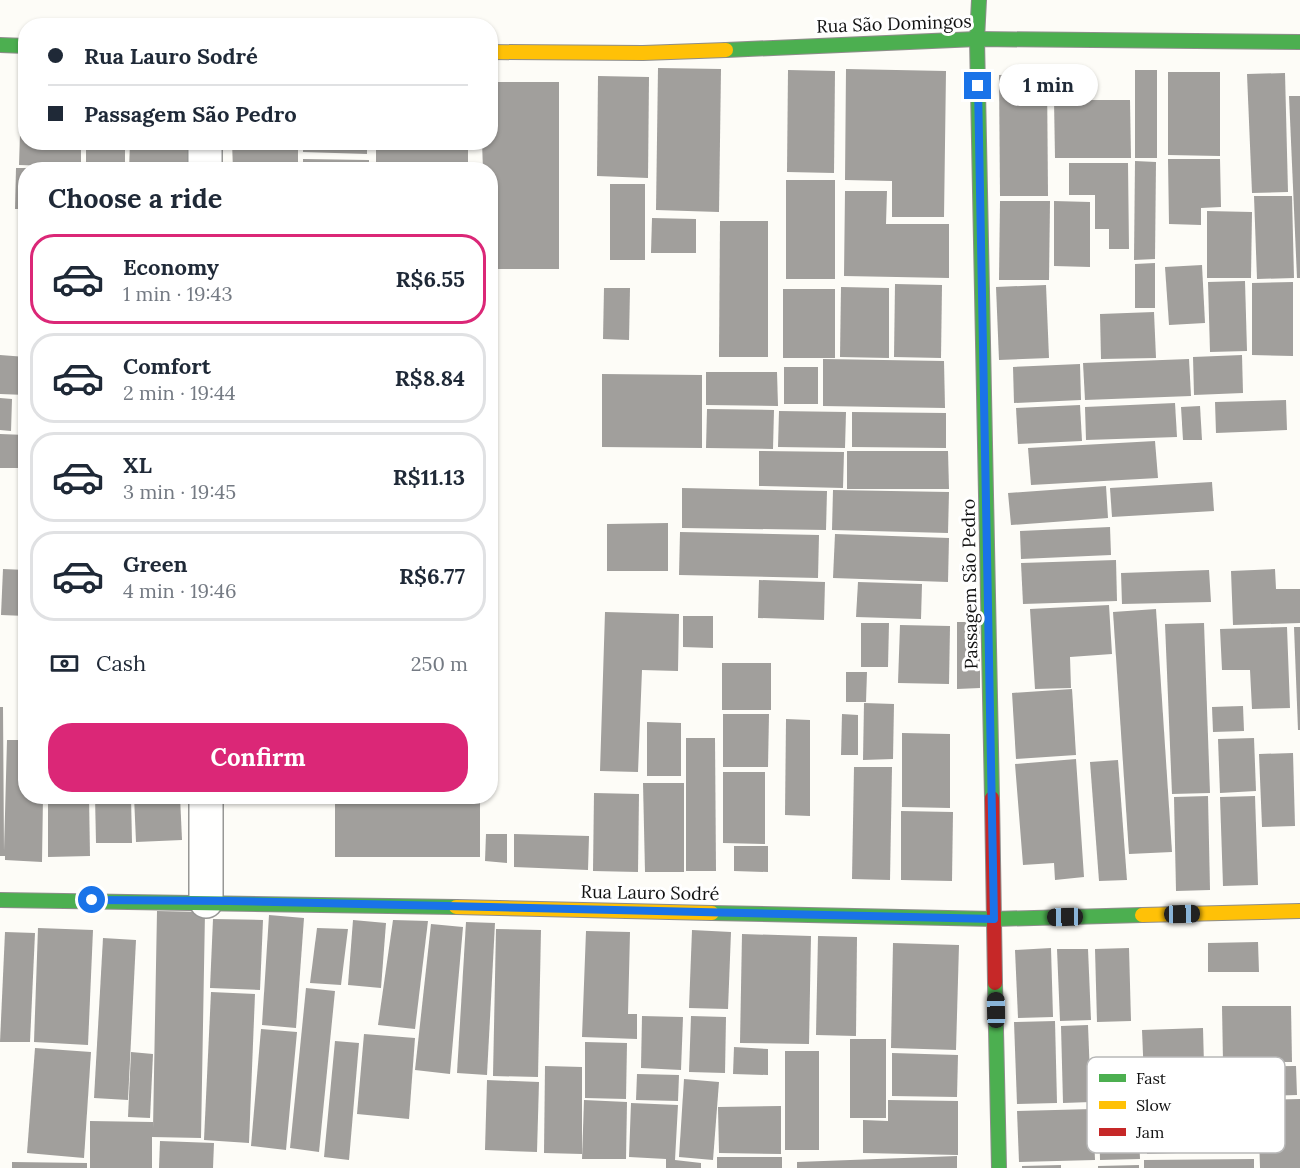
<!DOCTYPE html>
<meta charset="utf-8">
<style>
body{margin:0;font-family:Lora,serif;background:#f6f6f7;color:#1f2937;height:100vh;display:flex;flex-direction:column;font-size:22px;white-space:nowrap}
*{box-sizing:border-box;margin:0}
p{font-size:20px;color:#747a83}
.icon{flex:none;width:33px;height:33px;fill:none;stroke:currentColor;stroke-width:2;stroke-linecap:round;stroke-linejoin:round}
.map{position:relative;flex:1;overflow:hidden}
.side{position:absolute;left:18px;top:162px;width:480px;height:642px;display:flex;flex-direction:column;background:#fff;border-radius:24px;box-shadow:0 2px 4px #0004}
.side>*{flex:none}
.top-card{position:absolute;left:18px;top:18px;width:480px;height:132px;border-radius:24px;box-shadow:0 2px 4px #0004;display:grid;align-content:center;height:132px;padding:0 30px;background:#fff}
.end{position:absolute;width:27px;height:27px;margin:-14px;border:8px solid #1a73e8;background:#fff;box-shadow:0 0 0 3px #fff}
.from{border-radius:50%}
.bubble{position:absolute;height:42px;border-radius:21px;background:#fff;box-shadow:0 2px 4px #0004;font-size:20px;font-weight:700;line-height:42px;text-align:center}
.car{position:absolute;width:18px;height:36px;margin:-18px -9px;border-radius:8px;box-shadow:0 0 4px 2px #0007;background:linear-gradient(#222 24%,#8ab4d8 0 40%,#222 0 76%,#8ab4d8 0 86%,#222 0)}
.top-card b{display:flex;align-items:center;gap:21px;height:57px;font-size:22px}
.top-card b+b{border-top:2px solid #e0e1e3}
.top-card i{width:15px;height:15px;background:#1f2937}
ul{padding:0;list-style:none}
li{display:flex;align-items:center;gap:18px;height:90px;margin:0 12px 9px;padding:0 18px;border:3px solid #e0e1e3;border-radius:24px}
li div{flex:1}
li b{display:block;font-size:22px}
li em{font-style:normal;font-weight:700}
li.selected{border-color:#db2777}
li>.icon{width:54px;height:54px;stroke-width:1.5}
h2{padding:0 30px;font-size:27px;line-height:72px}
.pay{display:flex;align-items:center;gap:15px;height:66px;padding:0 30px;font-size:22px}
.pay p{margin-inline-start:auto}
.action{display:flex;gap:12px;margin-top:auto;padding:12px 30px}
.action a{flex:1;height:69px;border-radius:24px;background:#db2777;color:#fff;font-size:24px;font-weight:700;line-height:69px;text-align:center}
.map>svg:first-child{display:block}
.building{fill:#a19f9c}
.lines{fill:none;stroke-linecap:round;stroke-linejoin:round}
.street-casing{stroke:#979795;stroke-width:36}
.fast-casing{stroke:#8e8d8b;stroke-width:16}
.slow-casing{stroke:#8e8d8b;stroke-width:16}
.jam-casing{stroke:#8e8d8b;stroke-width:16}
.street{stroke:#fffffe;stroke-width:33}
.fast{stroke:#4caf50;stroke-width:14}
.slow{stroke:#ffc107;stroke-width:14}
.jam{stroke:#c62828;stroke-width:14}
.route{stroke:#1a73e8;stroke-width:8}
.labels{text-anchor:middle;stroke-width:6;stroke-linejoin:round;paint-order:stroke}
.street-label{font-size:18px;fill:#111;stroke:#fff}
.key{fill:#fff;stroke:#b8b8b8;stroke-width:1.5}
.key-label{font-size:16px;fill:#111}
</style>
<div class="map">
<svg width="1300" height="1168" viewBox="0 0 1300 1168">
<rect width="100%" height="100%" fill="#fdfcf7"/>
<!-- building -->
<g class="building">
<polygon points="658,68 721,69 719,212 656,210"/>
<polygon points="846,69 946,71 944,217 892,217 892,181 845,180"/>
<polygon points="788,70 835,71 834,173 787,172"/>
<rect x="1135" y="70" width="22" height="88"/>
<polygon points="22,71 26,71 26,142 81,142 81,167 19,165"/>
<polygon points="1168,72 1220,72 1220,156 1168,155"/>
<polygon points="1285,73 1288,192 1252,193 1247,74"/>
<polygon points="1047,74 1048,196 1000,196 999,75"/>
<polygon points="598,76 649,77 648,178 597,176"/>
<polygon points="490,82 559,82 559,269 490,269 490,170 483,170 482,142 490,142"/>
<polygon points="1289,96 1300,96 1300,278 1297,278"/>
<polygon points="1054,100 1130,100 1131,158 1055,158"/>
<rect x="86" y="142" width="39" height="28"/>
<polygon points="130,142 191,142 190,170 129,170"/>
<polygon points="232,142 298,142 298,170 233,170"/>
<polygon points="303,142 367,142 367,154 303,152"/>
<rect x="376" y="142" width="92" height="28"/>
<polygon points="303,159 369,160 369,170 303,170"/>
<polygon points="1168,159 1220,159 1221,207 1201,208 1201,225 1169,224"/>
<polygon points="1135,161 1156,162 1155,259 1134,260"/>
<polygon points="1069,163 1128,163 1129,249 1109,249 1109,229 1095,229 1095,195 1069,195"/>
<polygon points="16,168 26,168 26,209 15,209"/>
<rect x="786" y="180" width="49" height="99"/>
<rect x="610" y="184" width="35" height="76"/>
<polygon points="845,191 887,191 886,224 949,224 949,278 844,276"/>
<polygon points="1254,196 1292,196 1294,278 1257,279"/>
<polygon points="1000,201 1050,201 1049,280 999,280"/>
<polygon points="1054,201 1090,202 1090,267 1054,266"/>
<polygon points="1207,211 1252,212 1251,278 1207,278"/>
<polygon points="652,218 696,219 696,253 651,253"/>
<polygon points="720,221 768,221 768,357 719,357"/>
<polygon points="1155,263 1155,308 1135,308 1135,264"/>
<polygon points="1202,265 1205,323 1169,325 1165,267"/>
<polygon points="1245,281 1247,351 1210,352 1208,282"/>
<polygon points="1293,282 1293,356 1252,355 1252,283"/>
<polygon points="895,284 942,285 941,358 894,357"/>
<polygon points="1046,285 1049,358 999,360 996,287"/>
<polygon points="841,287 889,288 889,358 840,357"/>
<polygon points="604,288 630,288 629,340 603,339"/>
<rect x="783" y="289" width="52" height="69"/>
<polygon points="1154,312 1156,358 1101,359 1100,314"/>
<polygon points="0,355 26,357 26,395 0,394"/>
<polygon points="1242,355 1243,393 1194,395 1193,357"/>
<polygon points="823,359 944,361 945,408 823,406"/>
<polygon points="1189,359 1191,396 1085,400 1083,363"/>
<polygon points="1080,364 1081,400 1014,403 1013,367"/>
<rect x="784" y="367" width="34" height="37"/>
<polygon points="706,372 777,372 778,406 706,405"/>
<polygon points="602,374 702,375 702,448 602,447"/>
<polygon points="0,398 12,399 11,431 0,430"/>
<polygon points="1286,400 1287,430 1216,433 1215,402"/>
<polygon points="1175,403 1177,437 1086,440 1085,407"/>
<polygon points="1080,405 1082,441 1018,444 1016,408"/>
<polygon points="1200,406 1202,440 1183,440 1181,407"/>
<polygon points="707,409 774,410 773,449 706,448"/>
<polygon points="779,411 846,412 845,448 778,447"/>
<polygon points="852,412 946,413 946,448 852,447"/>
<polygon points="0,434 26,435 26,468 0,468"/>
<polygon points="1155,441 1158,478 1031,485 1028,448"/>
<polygon points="759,451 844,452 843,488 759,486"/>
<polygon points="847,451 948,451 949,489 847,489"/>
<polygon points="1212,482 1214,511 1112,517 1110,488"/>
<polygon points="1106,486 1108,518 1011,525 1008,493"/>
<polygon points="682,488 827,491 826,530 682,528"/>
<polygon points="833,490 949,492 948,533 832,530"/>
<polygon points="668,523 668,571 607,571 607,524"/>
<polygon points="1110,527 1111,555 1021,559 1020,531"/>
<polygon points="680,532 819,535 818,578 679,575"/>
<polygon points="835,534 949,538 948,582 833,578"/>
<polygon points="1116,560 1117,601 1023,604 1021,563"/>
<polygon points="3,569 26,570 26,616 1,615"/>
<polygon points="1275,569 1276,589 1300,589 1300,623 1233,625 1231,571"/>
<polygon points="1209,570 1211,602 1122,604 1121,573"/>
<polygon points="759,580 825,582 824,620 758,618"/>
<polygon points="858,582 922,584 921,619 856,617"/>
<polygon points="1109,605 1112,654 1070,657 1071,688 1035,689 1030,609"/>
<polygon points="1156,609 1172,852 1129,854 1113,612"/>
<polygon points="605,612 679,614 678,671 642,670 638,772 600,771"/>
<polygon points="683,616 713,616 713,648 683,647"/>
<polygon points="957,622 980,622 980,688 957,689"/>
<polygon points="861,623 889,623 888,667 861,667"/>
<polygon points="1204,623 1210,793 1172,794 1165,624"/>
<polygon points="900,625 950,626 949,684 898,683"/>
<polygon points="1287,627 1290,708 1252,709 1250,670 1222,670 1220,629"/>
<polygon points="1294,627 1300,627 1300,730 1298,730"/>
<rect x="722" y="663" width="49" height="47"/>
<polygon points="846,672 867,672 866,702 846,702"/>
<polygon points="1072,689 1076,755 1016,759 1012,693"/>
<polygon points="864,703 894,704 893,759 863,760"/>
<polygon points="1243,706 1244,731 1213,732 1212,707"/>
<polygon points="0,707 3,707 4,851 7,740 26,740 26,796 43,796 42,862 5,860 5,856 0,856"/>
<polygon points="723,714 769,714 768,767 723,767"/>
<polygon points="842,714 858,715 858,755 841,755"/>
<polygon points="786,719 810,720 810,816 785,815"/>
<polygon points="647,722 681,723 681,776 647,776"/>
<polygon points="902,733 950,734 950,808 902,807"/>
<polygon points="686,738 715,738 716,871 686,871"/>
<polygon points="1254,738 1256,791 1220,793 1218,739"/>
<polygon points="1293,753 1295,826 1262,827 1259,754"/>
<polygon points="1076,759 1084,877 1055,880 1054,863 1023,865 1015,764"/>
<polygon points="1118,760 1127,880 1099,881 1090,762"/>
<polygon points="854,767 892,767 890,880 852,879"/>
<polygon points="723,772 765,772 765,844 723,843"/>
<polygon points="643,783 684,783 684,872 645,872"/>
<polygon points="594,793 639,794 638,872 593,871"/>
<polygon points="48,796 89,796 90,856 48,857"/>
<polygon points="95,796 131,796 132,843 96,843"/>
<polygon points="134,796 180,796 182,840 136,842"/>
<rect x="335" y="796" width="145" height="61"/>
<polygon points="1208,796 1210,890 1176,891 1174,797"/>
<polygon points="1255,796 1258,885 1223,886 1220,797"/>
<polygon points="901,811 953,812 952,881 901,880"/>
<polygon points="486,834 507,834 507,863 485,861"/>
<polygon points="514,834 589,836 588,870 514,867"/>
<polygon points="734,846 768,846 768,872 734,871"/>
<polygon points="157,911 205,912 201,1138 152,1137 152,1168 90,1168 90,1121 153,1122 153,1129"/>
<polygon points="269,915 304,918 296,1028 262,1025"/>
<polygon points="213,919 263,920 260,990 210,988"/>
<polygon points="353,920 386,923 381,988 348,985"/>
<polygon points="393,920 428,921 415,1029 378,1025"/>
<polygon points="466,922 495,923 487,1075 457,1073"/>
<polygon points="431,924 463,927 450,1074 415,1070"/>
<polygon points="38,928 93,930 88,1045 34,1042"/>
<polygon points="317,928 348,929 341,985 310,983"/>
<polygon points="496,929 541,930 538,1077 493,1076"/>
<polygon points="692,930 731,932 728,1009 689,1008"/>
<polygon points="586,931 630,932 628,1014 637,1014 637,1039 582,1037"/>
<polygon points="5,932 35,933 30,1042 0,1042"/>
<polygon points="742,934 811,936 809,1044 740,1043"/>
<polygon points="818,936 857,937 856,1036 816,1035"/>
<polygon points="103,938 136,940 128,1100 94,1098"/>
<polygon points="1258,942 1259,972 1208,972 1208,943"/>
<polygon points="893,943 959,945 956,1050 891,1048"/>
<polygon points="1051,948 1053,1017 1018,1018 1015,950"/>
<polygon points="1129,948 1131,1021 1097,1022 1095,949"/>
<polygon points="1057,949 1088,949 1091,1020 1060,1021"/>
<polygon points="306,988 335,991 319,1152 290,1148"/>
<polygon points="211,992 255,994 249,1143 204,1140"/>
<polygon points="1222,1006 1291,1006 1292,1062 1223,1062"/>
<polygon points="642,1016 683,1017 681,1070 641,1068"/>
<polygon points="691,1016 726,1017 725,1073 689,1072"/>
<polygon points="1055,1021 1057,1103 1017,1104 1014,1022"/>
<polygon points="1088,1025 1091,1102 1063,1103 1061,1026"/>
<polygon points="1203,1028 1205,1102 1145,1103 1142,1030"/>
<polygon points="261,1029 297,1032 286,1150 251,1146"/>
<polygon points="364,1034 415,1038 409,1119 357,1114"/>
<rect x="850" y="1039" width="36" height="79"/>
<polygon points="335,1041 359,1043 349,1160 324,1157"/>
<polygon points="585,1042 627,1043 626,1099 585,1098"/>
<polygon points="734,1047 768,1049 768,1075 733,1074"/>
<polygon points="35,1048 91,1052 84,1158 27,1153"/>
<rect x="785" y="1051" width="34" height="99"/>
<polygon points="131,1052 153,1054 150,1118 128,1117"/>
<polygon points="892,1053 958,1055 957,1097 892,1096"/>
<polygon points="545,1066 582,1067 582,1154 544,1153"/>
<polygon points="1296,1066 1297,1095 1254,1096 1255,1151 1216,1152 1214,1067"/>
<polygon points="637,1074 679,1075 678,1101 636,1100"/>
<polygon points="684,1079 719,1082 713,1160 679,1157"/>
<polygon points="487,1080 539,1082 537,1152 485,1150"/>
<polygon points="1300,1099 1300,1168 1260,1168 1258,1100"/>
<polygon points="584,1100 627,1102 626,1159 582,1159"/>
<polygon points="888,1100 958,1101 958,1155 863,1153 863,1120 888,1121"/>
<polygon points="631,1103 678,1105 675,1160 701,1163 701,1168 666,1168 666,1159 629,1157"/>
<polygon points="781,1106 781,1154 719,1153 718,1107"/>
<polygon points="1204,1107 1206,1152 1147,1154 1145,1109"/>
<polygon points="1138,1108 1140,1159 1100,1160 1099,1109"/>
<polygon points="1093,1109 1095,1160 1019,1162 1017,1111"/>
<polygon points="160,1141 214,1143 213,1168 159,1168"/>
<polygon points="957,1156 957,1168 797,1168 797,1162"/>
<rect x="717" y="1157" width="65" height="11"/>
<polygon points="1254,1159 1254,1168 1144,1168 1144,1160"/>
<polygon points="12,1162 87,1163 87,1168 12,1168"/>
<polygon points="1061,1165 1061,1168 1022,1168 1022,1166"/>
<polygon points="1139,1165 1139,1168 1098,1168 1098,1166"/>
</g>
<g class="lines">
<!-- street casing -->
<g class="street-casing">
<g id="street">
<polyline points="205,142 205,170"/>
<polyline points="206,796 206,901"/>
</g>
</g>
<!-- fast casing -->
<g class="fast-casing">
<g id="fast">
<polyline points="979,0 977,39 992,798"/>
<polyline points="0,45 26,46"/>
<polyline points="726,50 977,39 1300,42"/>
<polyline points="0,900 456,907"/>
<polyline points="712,913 994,919 1142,915"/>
<polyline points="995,983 999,1168"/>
</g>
</g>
<!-- slow casing -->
<g class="slow-casing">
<g id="slow">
<polyline points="490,52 643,53 726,50"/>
<polyline points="456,907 712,913"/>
<polyline points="1142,915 1300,911"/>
</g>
</g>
<!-- jam casing -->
<g class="jam-casing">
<polyline id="jam" points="992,798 995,983"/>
</g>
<!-- street -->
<use href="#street" class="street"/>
<!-- fast -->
<use href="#fast" class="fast"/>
<!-- slow -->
<use href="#slow" class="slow"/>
<!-- jam -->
<use href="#jam" class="jam"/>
</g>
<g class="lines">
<!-- route -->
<polyline class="route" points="92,900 230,901 994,919 978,86"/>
</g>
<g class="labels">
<!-- street labels -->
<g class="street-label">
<text transform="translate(894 24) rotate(-2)" y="6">Rua São Domingos</text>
<text transform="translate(970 584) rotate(-91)" y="6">Passagem São Pedro</text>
<text transform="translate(650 893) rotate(1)" y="6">Rua Lauro Sodré</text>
</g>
</g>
<!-- legend -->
<rect x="1087" y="1057" width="198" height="96" rx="9" class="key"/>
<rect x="1099" y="1074" width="27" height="8" fill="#4caf50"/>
<rect x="1099" y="1101" width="27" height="8" fill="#ffc107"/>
<rect x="1099" y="1128" width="27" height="8" fill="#c62828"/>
<g class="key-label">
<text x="1136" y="1084">Fast</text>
<text x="1136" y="1111">Slow</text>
<text x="1136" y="1138">Jam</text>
</g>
</svg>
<i class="end from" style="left:92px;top:900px"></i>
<i class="end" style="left:978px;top:86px"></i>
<div class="bubble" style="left:999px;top:64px;width:99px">1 min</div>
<i class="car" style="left:1182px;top:914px;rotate:89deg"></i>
<i class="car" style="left:1065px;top:917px;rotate:269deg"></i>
<i class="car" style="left:996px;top:1010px;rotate:359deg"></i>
<div class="top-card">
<b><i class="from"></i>Rua Lauro Sodré</b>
<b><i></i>Passagem São Pedro</b>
</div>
<section class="side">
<h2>Choose a ride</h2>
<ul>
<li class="selected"><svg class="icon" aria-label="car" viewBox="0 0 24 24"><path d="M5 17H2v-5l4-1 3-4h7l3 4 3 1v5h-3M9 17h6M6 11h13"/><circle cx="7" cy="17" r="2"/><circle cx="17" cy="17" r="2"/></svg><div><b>Economy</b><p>1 min · 19:43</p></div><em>R$6.55</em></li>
<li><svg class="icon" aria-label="car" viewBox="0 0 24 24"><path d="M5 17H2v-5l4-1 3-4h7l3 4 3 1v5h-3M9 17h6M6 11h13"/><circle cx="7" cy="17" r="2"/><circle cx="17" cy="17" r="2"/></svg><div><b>Comfort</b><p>2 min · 19:44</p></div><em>R$8.84</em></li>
<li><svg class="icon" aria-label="car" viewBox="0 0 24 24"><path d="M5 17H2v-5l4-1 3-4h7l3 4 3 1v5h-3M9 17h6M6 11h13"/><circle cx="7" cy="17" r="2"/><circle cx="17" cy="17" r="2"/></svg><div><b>XL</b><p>3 min · 19:45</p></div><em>R$11.13</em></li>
<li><svg class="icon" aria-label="car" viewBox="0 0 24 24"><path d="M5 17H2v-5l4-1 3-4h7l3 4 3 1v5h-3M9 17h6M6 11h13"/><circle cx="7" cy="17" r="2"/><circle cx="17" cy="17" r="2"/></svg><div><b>Green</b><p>4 min · 19:46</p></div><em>R$6.77</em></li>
</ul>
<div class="pay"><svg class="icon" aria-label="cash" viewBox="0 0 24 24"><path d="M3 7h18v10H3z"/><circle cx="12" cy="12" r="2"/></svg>Cash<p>250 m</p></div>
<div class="action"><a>Confirm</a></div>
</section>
</div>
